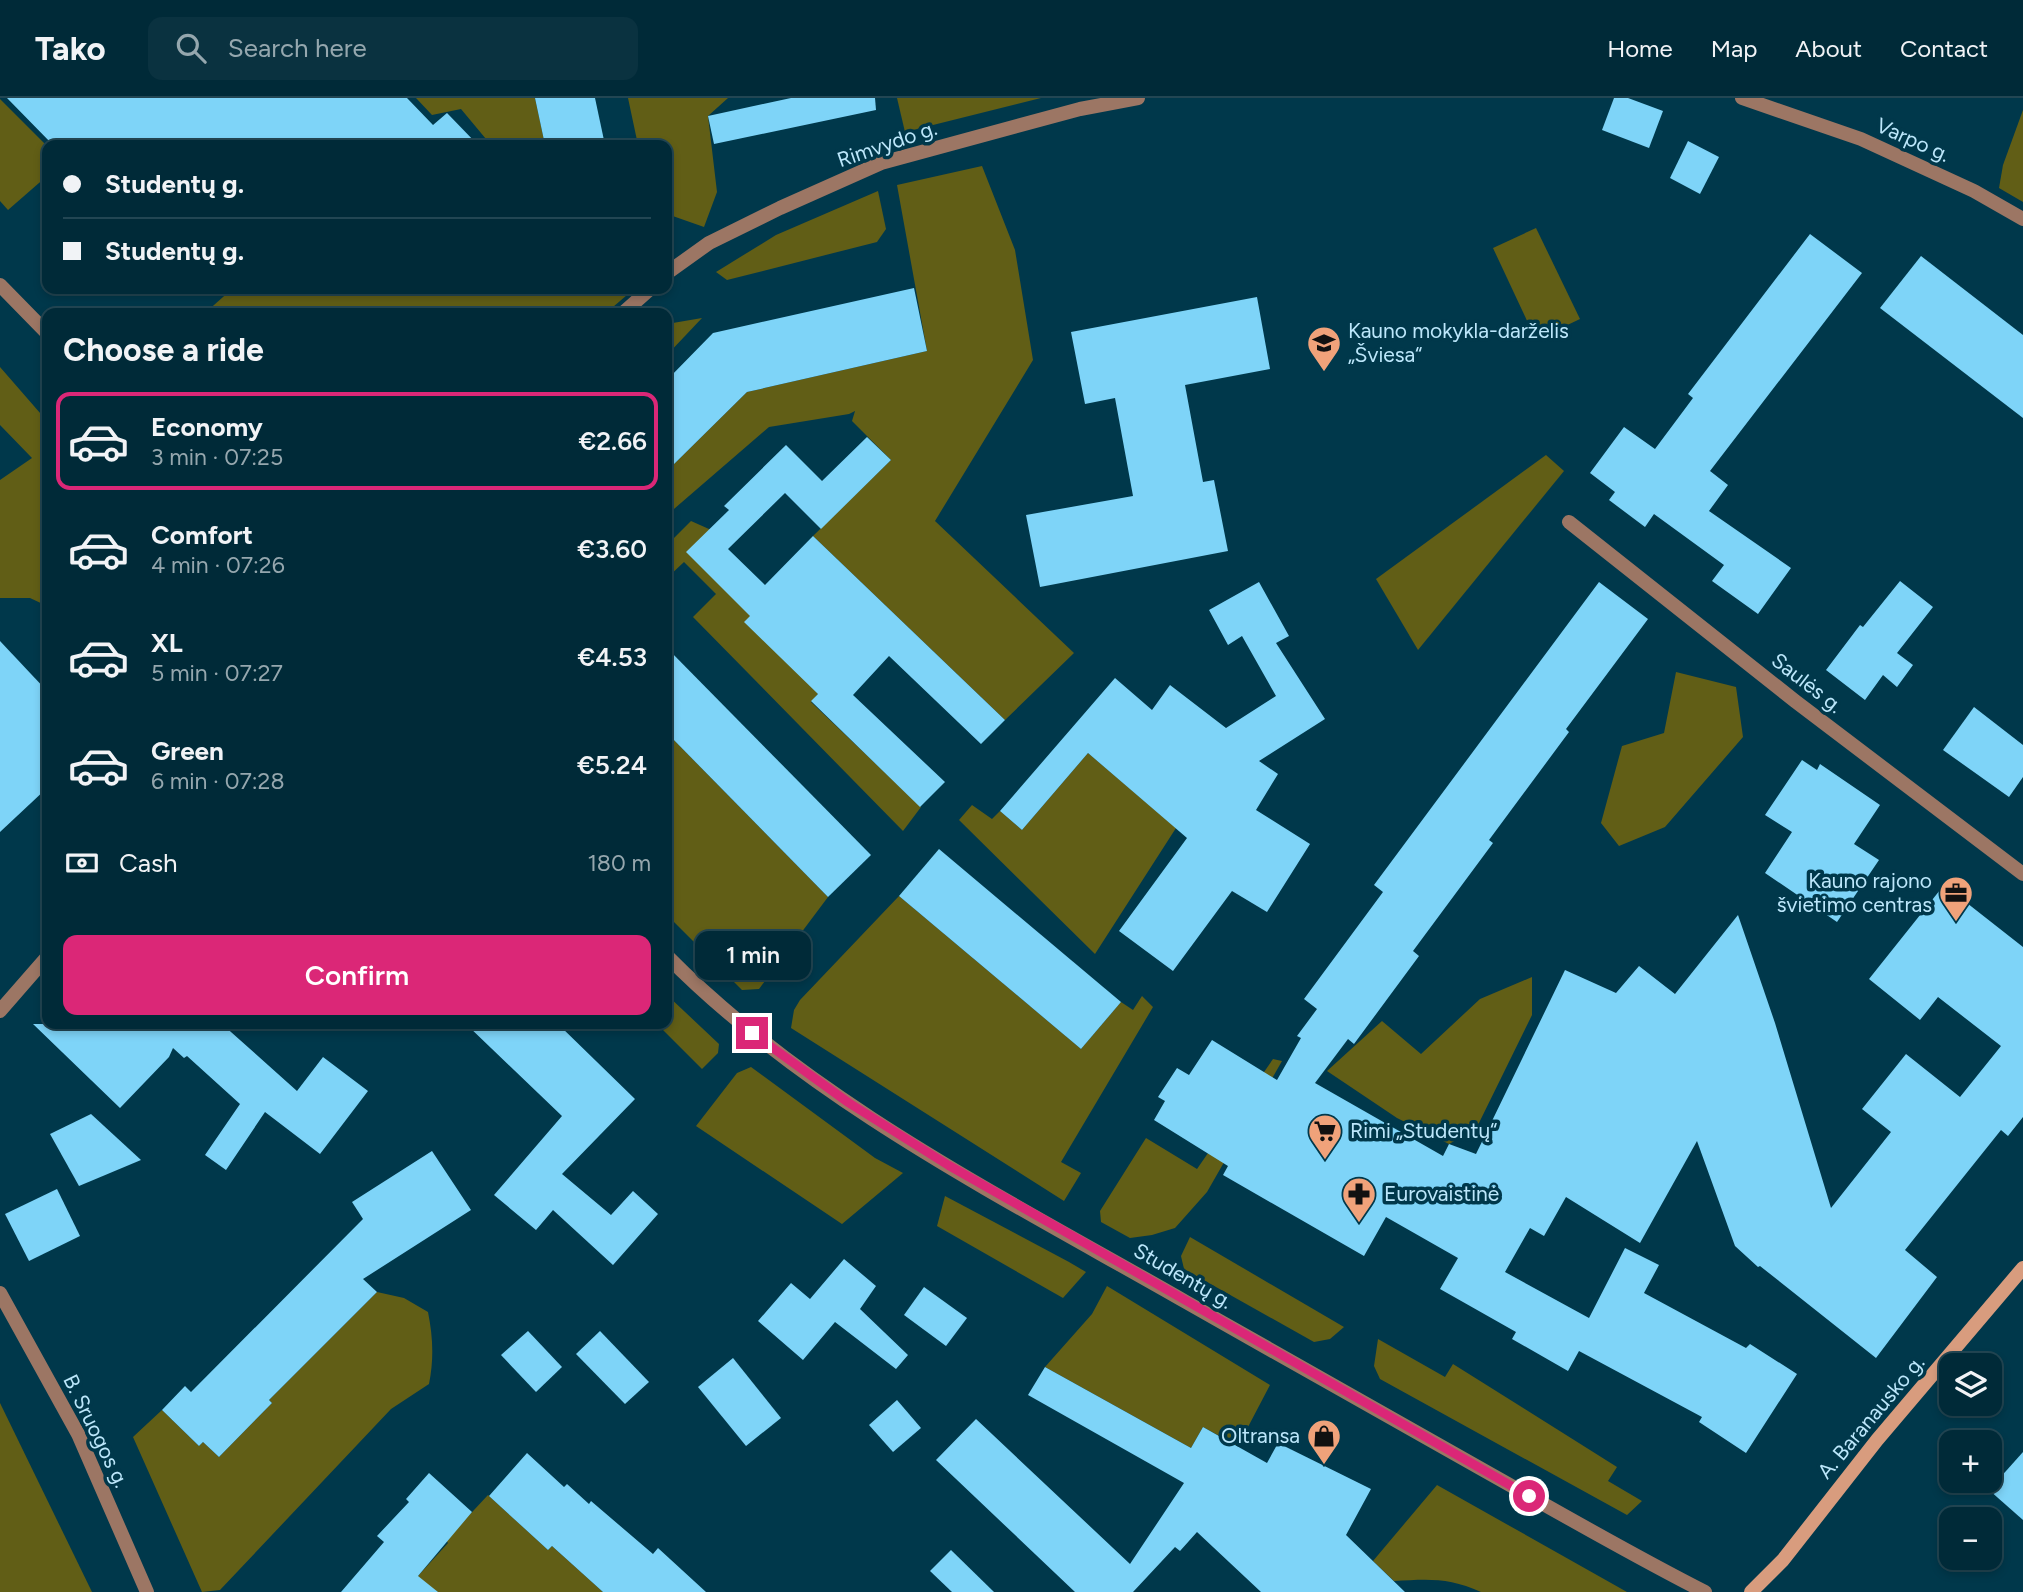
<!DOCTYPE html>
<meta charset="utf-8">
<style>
body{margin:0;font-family:Figtree,sans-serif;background:#0a3240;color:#f1f3f6;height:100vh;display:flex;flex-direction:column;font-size:26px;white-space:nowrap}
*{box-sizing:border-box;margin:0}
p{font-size:23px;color:#95a7ae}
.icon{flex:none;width:38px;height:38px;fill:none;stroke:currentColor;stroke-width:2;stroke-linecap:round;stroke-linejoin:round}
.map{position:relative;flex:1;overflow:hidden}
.details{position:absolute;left:42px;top:210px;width:630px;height:721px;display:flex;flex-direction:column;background:#002a38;border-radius:14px;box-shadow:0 4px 10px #0003,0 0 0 2px #224653}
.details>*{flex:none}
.guide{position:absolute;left:42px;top:42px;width:630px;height:154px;border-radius:14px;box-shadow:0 4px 10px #0003,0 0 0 2px #224653;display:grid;align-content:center;height:154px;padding:0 21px;background:#002a38}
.fabs{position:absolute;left:1939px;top:1255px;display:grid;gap:14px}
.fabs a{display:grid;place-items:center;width:63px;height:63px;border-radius:14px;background:#002a38;box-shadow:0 4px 10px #0003,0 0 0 2px #224653;font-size:35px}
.end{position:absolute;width:32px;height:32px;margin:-16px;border:9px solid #db2777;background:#fff;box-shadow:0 0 0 4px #fff}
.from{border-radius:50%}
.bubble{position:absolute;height:49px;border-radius:14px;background:#002a38;box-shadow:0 4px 10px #0003,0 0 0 2px #224653;font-size:23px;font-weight:600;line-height:49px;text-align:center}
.guide b{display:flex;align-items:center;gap:24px;height:66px;font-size:26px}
.guide b+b{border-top:2px solid #224653}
.guide i{width:18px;height:18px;background:#f1f3f6}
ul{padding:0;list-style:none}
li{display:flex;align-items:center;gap:21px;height:98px;margin:0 14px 10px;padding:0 7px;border:4px solid transparent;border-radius:14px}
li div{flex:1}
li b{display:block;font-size:26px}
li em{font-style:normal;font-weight:600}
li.current{border-color:#db2777}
li>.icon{width:63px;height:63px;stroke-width:1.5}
h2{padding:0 21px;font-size:32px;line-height:84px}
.pay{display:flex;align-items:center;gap:18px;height:77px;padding:0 21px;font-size:26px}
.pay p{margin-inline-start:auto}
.cta{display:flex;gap:14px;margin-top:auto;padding:14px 21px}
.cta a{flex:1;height:80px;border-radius:14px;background:#db2777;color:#fff;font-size:28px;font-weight:600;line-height:80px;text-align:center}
header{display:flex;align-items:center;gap:42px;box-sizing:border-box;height:98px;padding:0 35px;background:#002a38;border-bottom:2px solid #224653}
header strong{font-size:33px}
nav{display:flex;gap:38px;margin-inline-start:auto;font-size:24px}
.search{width:490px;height:63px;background:#0a3240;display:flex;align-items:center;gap:18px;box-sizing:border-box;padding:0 24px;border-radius:14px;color:#95a7ae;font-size:26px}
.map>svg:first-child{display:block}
.green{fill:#615e16}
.building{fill:#7ed4f8}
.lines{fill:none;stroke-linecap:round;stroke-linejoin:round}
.street{stroke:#9c7664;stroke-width:14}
.secondary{stroke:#d89c7e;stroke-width:14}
.route{stroke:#db2777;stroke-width:9}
.labels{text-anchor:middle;stroke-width:7;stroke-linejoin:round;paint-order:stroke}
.street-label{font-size:21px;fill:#bce7fb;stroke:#00384b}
.poi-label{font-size:21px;fill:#bce7fb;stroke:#00384b;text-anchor:start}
</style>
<header>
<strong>Tako</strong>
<div class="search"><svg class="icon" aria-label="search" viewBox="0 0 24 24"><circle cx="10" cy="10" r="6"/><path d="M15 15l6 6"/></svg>Search here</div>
<nav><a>Home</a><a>Map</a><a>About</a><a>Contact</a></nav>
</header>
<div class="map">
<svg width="2023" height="1494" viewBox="0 0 2023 1494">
<rect width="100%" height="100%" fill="#00384b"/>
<!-- green -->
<g class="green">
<polygon points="416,0 535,0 545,47 491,47 461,11 432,17"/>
<polygon points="628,0 728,0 708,18 717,94 704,129 667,116 667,47 638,47"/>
<polygon points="897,0 1041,0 905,34"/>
<polygon points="0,1 47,48 47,78 8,112 0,103"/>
<polygon points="2023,12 2023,104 1999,90 2003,67"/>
<polygon points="982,68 1015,152 1033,262 935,423 1074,555 1005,622 813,438 891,362 852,323 855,313 849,316 769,329 667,417 667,373 747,294 927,253 897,87"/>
<polygon points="878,93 886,131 877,144 727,182 716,174 776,137"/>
<polygon points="1536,130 1580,221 1536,242 1493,150"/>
<polygon points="232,191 634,191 606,215 205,215"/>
<polygon points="702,220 667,257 667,226"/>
<polygon points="0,269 47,323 47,508 30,500 0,500 0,382 32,360 0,327"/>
<polygon points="1546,357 1564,373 1418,552 1376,481"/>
<polygon points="691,423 709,431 757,494 818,596 811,604 921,709 903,733 693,519 716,496 684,464 667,480 667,447"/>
<polygon points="1676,574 1736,589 1743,639 1665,729 1619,748 1601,725 1622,648 1664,635"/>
<polygon points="667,635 828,799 759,891 742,892 667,817"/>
<polygon points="1088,655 1176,730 1095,856 959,722 972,707 992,721 1000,713 1022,732"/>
<polygon points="899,798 1081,951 1121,904 1133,912 1142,898 1153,909 1061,1064 1081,1075 1064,1103 791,930 794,912 800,902"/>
<polygon points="1532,879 1532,917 1476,1031 1449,1046 1397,1020 1327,973 1382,923 1421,956 1480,901"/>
<polygon points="667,897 719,946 718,955 702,971 657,926 667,926"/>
<polygon points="1273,961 1282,963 1207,1094 1175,1130 1152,1137 1130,1140 1101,1124 1100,1113 1146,1040 1197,1071"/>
<polygon points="751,969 875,1060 903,1075 842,1126 696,1028 737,975"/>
<polygon points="945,1098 1069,1164 1086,1174 1063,1200 937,1128"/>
<polygon points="1190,1139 1344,1229 1330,1241 1314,1244 1184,1171 1181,1158"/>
<polygon points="1107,1188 1270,1287 1238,1348 1203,1329 1191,1350 1045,1269 1092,1216"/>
<path d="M377,1194L404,1200L428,1214C433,1239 434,1261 429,1286L391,1311L220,1492L202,1494L133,1339L162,1312L199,1348L203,1344L219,1359L272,1305L269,1302Z"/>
<polygon points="1378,1241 1445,1279 1453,1266 1617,1369 1608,1383 1642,1403 1627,1417 1380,1281 1374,1268"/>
<polygon points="0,1305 92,1494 0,1494"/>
<path d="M1437,1387L1627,1494H1481C1449,1479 1427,1481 1394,1483L1373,1463Z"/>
<polygon points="488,1397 548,1452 552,1448 603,1494 411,1494 418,1478 448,1445 446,1442"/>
</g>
<!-- building -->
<g class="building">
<polygon points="7,0 407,0 433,27 447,15 478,47 53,47"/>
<polygon points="535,0 595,0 605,47 545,47"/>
<polygon points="791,0 875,0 876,12 714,46 708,18"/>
<polygon points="1614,0 1628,0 1663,13 1649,50 1602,32"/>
<polygon points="1688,43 1719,59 1700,96 1670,80"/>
<polygon points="1810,136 1862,175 1710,373 1728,387 1709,413 1791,470 1758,516 1712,483 1724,467 1654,416 1645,429 1609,402 1615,394 1590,375 1624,329 1655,351 1693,300 1688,296"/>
<polygon points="1921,158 2023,237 2023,320 1880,210"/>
<polygon points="914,190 927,253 747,294 667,373 667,282 713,235"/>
<polygon points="1257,199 1270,271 1185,287 1203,384 1214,382 1228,453 1040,489 1026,417 1133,398 1115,300 1085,306 1071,234"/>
<polygon points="867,339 891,362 821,431 785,395 728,451 765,487 813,438 1005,622 981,646 889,558 853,597 945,684 920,709 811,603 818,596 744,524 750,518 686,454 729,412 724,408 786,347 822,383"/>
<polygon points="1900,483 1933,509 1897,555 1913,567 1897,589 1883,577 1865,602 1826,572 1860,527 1863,529"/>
<polygon points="1259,484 1289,538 1276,545 1325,621 1259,663 1278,676 1256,712 1310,746 1267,814 1232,793 1173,873 1119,833 1187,740 1088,655 1022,732 1000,713 1115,580 1152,612 1170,587 1226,630 1276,598 1242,538 1228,547 1209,512"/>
<polygon points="1599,484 1648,521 1566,631 1569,634 1489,742 1493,745 1413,853 1419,858 1354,946 1348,941 1315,985 1443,1058 1449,1046 1476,1056 1565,872 1616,895 1639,868 1675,896 1738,817 1775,925 1831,1110 1891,1034 1862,1011 1906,956 1960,999 2001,948 1938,899 1920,922 1869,881 1944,787 2023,849 2023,1019 2008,1038 2001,1032 1905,1152 1937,1179 1876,1260 1760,1168 1758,1169 1735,1148 1697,1043 1640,1145 1566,1099 1544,1138 1530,1130 1505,1174 1589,1220 1625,1150 1659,1167 1644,1195 1746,1250 1750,1246 1797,1276 1746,1355 1699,1324 1702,1319 1579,1253 1568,1273 1512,1241 1516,1234 1440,1191 1458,1160 1386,1119 1364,1158 1223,1077 1228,1068 1154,1022 1165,1003 1158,999 1177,970 1189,977 1212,942 1277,982 1301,940 1297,938 1317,911 1304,901 1383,794 1374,787"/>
<polygon points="0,543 47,593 47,690 0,734"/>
<polygon points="667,550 871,757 828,799 667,635"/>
<polygon points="1974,609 2023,647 2023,679 2009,699 1943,652"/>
<polygon points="1802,662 1817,672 1820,666 1880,707 1854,746 1879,762 1837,824 1765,775 1792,734 1765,717"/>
<polygon points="939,751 1121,904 1081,951 899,798"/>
<polygon points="33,926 222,926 297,993 323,959 368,993 320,1056 265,1014 226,1072 205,1057 240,1006 187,958 184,960 173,950 169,959 120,1010"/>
<polygon points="466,926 558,926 635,1001 562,1076 611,1117 633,1093 658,1116 613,1167 553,1112 536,1132 494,1097 562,1018"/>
<polygon points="91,1016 141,1062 79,1088 50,1036"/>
<polygon points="432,1053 471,1112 363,1181 377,1194 269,1302 272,1305 219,1359 203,1344 199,1348 162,1312 185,1288 191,1294 363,1121 352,1104"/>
<polygon points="57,1091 80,1138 29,1163 5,1116"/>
<polygon points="844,1161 876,1188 860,1211 908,1257 896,1271 835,1224 803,1262 758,1223 791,1185 810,1201"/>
<polygon points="924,1189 967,1220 946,1248 904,1217"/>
<polygon points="528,1233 562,1269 536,1294 501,1257"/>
<polygon points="600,1233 649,1284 625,1306 576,1256"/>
<polygon points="733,1260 781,1320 746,1348 698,1289"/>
<polygon points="1045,1269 1191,1350 1203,1329 1267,1365 1278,1345 1371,1391 1346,1437 1405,1494 1261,1494 1197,1434 1180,1453 1175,1449 1133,1494 1075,1494 936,1362 976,1321 1130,1466 1184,1385 1028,1297"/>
<polygon points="897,1302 921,1330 893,1354 869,1327"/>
<polygon points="2023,1354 2023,1422 1989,1392"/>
<polygon points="527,1355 564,1389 567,1386 589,1406 591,1403 653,1456 658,1450 706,1494 603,1494 552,1448 548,1452 489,1398"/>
<polygon points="429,1375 472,1414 418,1478 438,1494 341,1494 384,1444 377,1438 409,1404 406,1401"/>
<polygon points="951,1452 994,1494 952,1494 930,1473"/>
</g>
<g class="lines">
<!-- street -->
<g class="street">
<polyline points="1742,0 1861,41 1974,93 2023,121"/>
<polyline points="667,175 709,145 780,110 881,65 1080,11 1138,0"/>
<polyline points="0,187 47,235"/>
<polyline points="623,215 650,191"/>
<polyline points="1569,424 1795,603 2023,776"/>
<path d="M667,858C811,1004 1010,1103 1186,1204C1286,1260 1385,1317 1485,1373C1558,1414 1630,1456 1705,1494"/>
<polyline points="0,913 47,859"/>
<polyline points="0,1195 78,1336 147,1494"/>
</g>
<!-- secondary -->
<polyline class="secondary" points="1751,1494 1783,1462 1877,1342 2023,1170"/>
</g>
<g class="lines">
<!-- route -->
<polyline class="route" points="752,935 849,1005 948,1067 1529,1398"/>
</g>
<!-- icons -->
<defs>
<g id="school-pin" transform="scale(1.75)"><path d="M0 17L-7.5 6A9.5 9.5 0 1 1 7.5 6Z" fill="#f0a27a" stroke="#00384b"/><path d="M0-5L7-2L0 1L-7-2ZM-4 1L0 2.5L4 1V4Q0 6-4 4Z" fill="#111"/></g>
<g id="office-pin" transform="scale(1.75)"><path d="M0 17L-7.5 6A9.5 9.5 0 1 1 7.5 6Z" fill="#f0a27a" stroke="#00384b"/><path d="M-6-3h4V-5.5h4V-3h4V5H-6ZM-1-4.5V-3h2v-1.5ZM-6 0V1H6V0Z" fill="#111"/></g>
<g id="supermarket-pin" transform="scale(1.75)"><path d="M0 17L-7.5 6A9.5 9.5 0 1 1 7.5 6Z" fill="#f0a27a" stroke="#00384b"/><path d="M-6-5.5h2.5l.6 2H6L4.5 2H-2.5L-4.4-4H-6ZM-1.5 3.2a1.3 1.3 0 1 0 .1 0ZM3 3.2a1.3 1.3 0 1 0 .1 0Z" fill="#111"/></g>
<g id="pharmacy-pin" transform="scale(1.75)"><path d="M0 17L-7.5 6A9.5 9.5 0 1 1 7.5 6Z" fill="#f0a27a" stroke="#00384b"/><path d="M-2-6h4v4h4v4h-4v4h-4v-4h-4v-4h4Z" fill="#111"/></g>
<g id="shop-pin" transform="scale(1.75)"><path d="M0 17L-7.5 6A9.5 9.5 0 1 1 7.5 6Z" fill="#f0a27a" stroke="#00384b"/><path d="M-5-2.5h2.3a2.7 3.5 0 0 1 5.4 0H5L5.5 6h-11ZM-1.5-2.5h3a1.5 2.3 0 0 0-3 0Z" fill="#111"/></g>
</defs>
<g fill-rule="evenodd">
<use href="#school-pin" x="1324" y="245"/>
<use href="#office-pin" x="1956" y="795"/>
<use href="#supermarket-pin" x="1325" y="1033"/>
<use href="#pharmacy-pin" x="1359" y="1096"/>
<use href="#shop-pin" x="1324" y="1338"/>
</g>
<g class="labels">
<!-- street labels -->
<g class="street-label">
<text transform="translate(1913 42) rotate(24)" y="7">Varpo g.</text>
<text transform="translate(887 46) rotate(-19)" y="7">Rimvydo g.</text>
<text transform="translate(1807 585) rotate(38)" y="7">Saulės g.</text>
<text transform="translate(1183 1178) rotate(30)" y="7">Studentų g.</text>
<text transform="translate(1871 1319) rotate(-50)" y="7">A. Baranausko g.</text>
<text transform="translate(96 1333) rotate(64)" y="7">B. Sruogos g.</text>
</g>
<!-- poi labels -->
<g class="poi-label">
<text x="1348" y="240">Kauno mokykla-darželis<tspan x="1348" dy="24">„Šviesa“</tspan></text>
<text x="1932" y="790" text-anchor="end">Kauno rajono<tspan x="1932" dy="24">švietimo centras</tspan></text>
<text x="1350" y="1040">Rimi „Studentų“</text>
<text x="1384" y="1103">Eurovaistinė</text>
<text x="1300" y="1345" text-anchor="end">Oltransa</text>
</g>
</g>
</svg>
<div class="fabs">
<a><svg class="icon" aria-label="layers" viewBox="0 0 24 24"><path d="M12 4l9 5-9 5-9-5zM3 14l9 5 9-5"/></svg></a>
<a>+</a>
<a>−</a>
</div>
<i class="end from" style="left:1529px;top:1398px"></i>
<i class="end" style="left:752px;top:935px"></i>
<div class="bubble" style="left:695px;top:833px;width:116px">1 min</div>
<div class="guide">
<b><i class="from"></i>Studentų g.</b>
<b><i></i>Studentų g.</b>
</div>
<section class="details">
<h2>Choose a ride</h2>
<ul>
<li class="current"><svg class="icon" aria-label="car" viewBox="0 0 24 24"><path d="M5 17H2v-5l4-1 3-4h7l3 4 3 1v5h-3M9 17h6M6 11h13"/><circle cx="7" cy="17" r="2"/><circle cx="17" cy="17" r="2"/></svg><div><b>Economy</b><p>3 min · 07:25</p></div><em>€2.66</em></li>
<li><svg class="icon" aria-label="car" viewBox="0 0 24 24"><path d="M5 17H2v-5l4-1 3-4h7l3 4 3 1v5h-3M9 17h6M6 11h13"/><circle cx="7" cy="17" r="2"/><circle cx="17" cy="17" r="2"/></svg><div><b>Comfort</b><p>4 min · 07:26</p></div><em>€3.60</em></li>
<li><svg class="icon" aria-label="car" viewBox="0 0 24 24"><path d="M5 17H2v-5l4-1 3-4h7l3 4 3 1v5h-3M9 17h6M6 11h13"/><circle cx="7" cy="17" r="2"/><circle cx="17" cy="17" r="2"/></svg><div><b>XL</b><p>5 min · 07:27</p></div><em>€4.53</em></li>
<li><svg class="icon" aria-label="car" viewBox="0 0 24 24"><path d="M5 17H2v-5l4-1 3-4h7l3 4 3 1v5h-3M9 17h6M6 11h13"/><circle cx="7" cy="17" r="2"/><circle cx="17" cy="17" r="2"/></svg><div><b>Green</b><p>6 min · 07:28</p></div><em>€5.24</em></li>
</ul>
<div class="pay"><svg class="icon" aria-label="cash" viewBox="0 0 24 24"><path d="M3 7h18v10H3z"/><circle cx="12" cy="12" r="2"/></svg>Cash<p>180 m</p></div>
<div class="cta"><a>Confirm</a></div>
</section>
</div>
